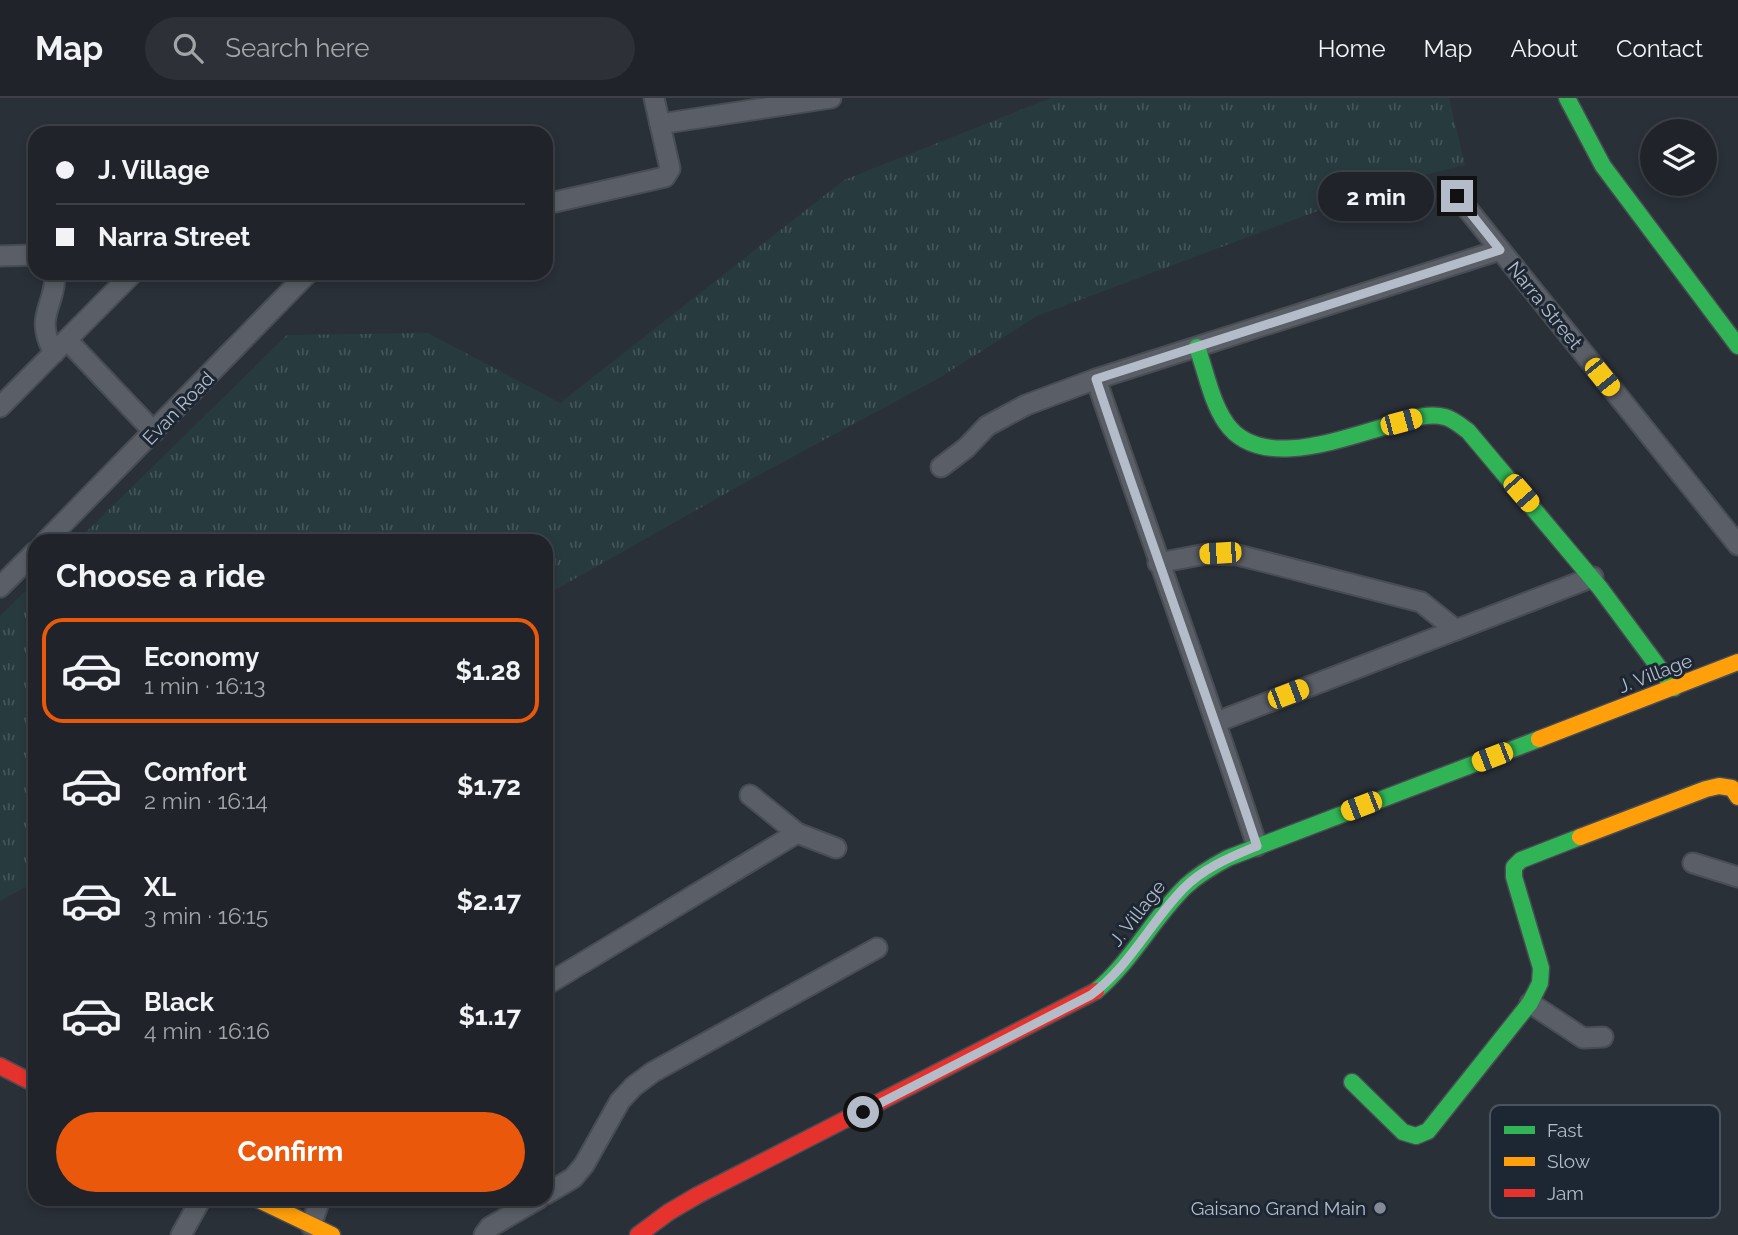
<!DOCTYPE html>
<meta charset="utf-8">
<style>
body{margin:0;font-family:Raleway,sans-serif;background:#2d3036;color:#f1f3f6;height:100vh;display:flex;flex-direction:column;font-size:26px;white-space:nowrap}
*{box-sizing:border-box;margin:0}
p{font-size:23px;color:#a2a4a8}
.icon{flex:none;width:38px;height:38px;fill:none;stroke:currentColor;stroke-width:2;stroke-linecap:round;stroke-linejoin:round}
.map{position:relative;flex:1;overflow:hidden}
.details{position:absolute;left:28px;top:436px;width:525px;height:672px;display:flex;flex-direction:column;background:#20242a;border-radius:21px;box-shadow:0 4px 10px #0003,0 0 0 2px #3d4147}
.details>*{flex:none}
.top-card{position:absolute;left:28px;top:28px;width:525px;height:154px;border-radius:21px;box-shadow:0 4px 10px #0003,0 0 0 2px #3d4147;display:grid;align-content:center;height:154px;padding:0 28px;background:#20242a}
.controls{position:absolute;left:1640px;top:21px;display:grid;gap:14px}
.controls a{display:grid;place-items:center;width:77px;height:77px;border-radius:50%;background:#20242a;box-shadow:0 4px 10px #0003,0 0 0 2px #3d4147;font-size:35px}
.end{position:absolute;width:32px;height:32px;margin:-16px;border:9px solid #b4bcc9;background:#111;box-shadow:0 0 0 4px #111}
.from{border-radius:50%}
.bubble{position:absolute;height:49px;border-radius:24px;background:#20242a;box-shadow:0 4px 10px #0003,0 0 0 2px #3d4147;font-size:23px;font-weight:700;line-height:49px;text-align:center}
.car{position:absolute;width:21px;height:42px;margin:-21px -10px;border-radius:9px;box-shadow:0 0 5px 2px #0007;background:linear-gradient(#f5c518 24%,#345 0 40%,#f5c518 0 76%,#345 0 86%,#f5c518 0)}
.top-card b{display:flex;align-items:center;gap:24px;height:66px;font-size:26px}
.top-card b+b{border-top:2px solid #3d4147}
.top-card i{width:18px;height:18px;background:#f1f3f6}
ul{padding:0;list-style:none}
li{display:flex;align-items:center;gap:21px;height:105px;margin:0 14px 10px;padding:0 14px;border:4px solid transparent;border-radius:21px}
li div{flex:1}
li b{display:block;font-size:26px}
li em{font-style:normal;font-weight:700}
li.selected{border-color:#ea580c}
li>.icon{width:63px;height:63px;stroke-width:1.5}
h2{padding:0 28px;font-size:32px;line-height:84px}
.button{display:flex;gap:14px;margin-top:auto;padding:14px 28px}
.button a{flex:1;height:80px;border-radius:42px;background:#ea580c;color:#fff;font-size:28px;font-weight:700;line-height:80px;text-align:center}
header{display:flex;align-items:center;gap:42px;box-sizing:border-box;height:98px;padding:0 35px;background:#20242a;border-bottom:2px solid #3d4147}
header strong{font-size:33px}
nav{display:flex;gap:38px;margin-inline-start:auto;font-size:24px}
.search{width:490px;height:63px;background:#2d3036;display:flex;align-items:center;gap:18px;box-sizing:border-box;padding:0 24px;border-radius:38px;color:#a2a4a8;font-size:26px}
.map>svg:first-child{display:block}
.grass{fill:url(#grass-tufts)}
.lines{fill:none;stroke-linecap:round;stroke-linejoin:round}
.street-casing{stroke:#484c53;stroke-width:23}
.fast-casing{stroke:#484c53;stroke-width:19}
.slow-casing{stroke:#484c53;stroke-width:19}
.jam-casing{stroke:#484c53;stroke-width:19}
.street{stroke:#5a5e66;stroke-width:19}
.fast{stroke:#30b455;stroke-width:16}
.slow{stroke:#ff9f0a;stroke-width:16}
.jam{stroke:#e5322d;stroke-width:16}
.route{stroke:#b4bcc9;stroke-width:9}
.poi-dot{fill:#848b96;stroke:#1d2633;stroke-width:2.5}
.labels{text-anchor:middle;stroke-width:6;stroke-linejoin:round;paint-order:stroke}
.street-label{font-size:19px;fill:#b4bcc9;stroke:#1d2633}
.poi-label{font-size:19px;fill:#b4bcc9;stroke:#1d2633;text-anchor:end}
.key{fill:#1d2633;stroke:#4a5360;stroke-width:2}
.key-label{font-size:19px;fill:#b4bcc9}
</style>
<header>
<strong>Map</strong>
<div class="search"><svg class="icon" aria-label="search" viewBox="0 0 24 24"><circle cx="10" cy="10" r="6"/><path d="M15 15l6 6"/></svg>Search here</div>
<nav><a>Home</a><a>Map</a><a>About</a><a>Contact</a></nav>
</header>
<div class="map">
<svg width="1738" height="1137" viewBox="0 0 1738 1137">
<defs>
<pattern id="grass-tufts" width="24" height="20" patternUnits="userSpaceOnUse" patternTransform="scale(1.75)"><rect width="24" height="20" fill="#273a3e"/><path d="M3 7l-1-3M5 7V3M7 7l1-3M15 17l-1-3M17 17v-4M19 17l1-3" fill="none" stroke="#445559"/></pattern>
</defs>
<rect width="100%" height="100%" fill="#2a3038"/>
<!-- grass -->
<g class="grass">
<polygon points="1051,0 1449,0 1465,67 1392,85 1037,218 939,280 755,379 546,497 546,443 77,443 287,237 428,235 560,305 844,82"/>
<polygon points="35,484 35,784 0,803 0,518"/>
</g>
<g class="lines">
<!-- street casing -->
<g class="street-casing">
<g id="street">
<polyline points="660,26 831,0"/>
<polyline points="1457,98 1738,447"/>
<polyline points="546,106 665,79 670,71 669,66 654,0"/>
<polyline points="0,158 35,157"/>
<polyline points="67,242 154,334"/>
<path d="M54,255C33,217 56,209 55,175"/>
<path d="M1096,281C1149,437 1206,591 1257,748"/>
<polyline points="0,309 133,175"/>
<polyline points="941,369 966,350 987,328 1026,307 1096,281 1500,152"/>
<polyline points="46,443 308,175"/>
<polyline points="1158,465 1206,456 1238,457 1421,504 1456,532"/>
<polyline points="0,489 35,454"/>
<polyline points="1217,624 1593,479"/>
<polyline points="750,697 797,735 836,750"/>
<polyline points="1693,765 1738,779"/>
<polyline points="546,887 797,735"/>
<polyline points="1530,905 1583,940 1603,939"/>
<polyline points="546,1096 573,1080 584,1067 620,1003 634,988 653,974 877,850"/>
<polyline points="311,1128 320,1101"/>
<polyline points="181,1137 201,1101"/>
<polyline points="484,1137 490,1129 538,1101"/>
</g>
</g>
<!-- fast casing -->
<g class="fast-casing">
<g id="fast">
<polyline points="1567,0 1603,68 1738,248"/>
<path d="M1197,249C1206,274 1211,303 1226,325C1261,376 1350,337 1398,325C1414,320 1429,315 1445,319C1453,321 1461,328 1468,333L1600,490L1674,590"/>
<path d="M1096,893C1132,863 1153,820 1186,788C1199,776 1213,768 1228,760L1539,641"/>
<polyline points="1352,984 1403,1034 1416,1038 1428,1033 1530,905 1540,885 1541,870 1514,779 1514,769 1521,762 1580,739"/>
</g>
</g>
<!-- slow casing -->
<g class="slow-casing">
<g id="slow">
<polyline points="1539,641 1738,564"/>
<polyline points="1580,739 1706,691 1719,688 1732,690 1738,699"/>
<polyline points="257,1101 332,1137"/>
</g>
</g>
<!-- jam casing -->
<g class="jam-casing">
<g id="jam">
<polyline points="0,968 35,986"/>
<polyline points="638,1137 669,1114 698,1097 1096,893"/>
</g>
</g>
<!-- street -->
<use href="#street" class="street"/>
<!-- fast -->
<use href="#fast" class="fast"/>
<!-- slow -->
<use href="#slow" class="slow"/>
<!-- jam -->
<use href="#jam" class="jam"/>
</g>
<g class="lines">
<!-- route -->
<path class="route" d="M863,1014L1091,897C1129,869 1150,825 1183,791C1203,770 1231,759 1257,748C1205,591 1148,437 1096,281L1500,152L1457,98"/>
</g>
<!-- markers -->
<circle class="poi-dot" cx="1380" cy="1110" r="7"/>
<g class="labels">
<!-- street labels -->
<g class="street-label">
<text transform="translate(1545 207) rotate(51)" y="7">Narra Street</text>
<text transform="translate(178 310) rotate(-46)" y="7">Evan Road</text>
<text transform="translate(1655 575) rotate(-21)" y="7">J. Village</text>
<text transform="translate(1137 815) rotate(-52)" y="7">J. Village</text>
</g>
<!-- poi labels -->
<g class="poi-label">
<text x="1366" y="1117">Gaisano Grand Main</text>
</g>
</g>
<!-- legend -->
<rect x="1490" y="1007" width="230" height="113" rx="10" class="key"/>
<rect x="1504" y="1028" width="31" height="8" fill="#30b455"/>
<rect x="1504" y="1059" width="31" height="9" fill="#ff9f0a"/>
<rect x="1504" y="1091" width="31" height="8" fill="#e5322d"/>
<g class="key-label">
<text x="1547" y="1039">Fast</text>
<text x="1547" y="1070">Slow</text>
<text x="1547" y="1102">Jam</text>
</g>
</svg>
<div class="controls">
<a><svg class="icon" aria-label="layers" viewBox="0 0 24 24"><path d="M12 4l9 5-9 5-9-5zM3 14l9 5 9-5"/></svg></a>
</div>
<i class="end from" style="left:863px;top:1014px"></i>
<i class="end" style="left:1457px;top:98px"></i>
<div class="bubble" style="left:1318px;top:74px;width:116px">2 min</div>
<i class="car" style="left:1602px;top:279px;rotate:141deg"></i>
<i class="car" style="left:1401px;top:324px;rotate:75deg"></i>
<i class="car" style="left:1521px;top:395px;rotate:139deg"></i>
<i class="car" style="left:1220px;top:455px;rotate:266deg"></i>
<i class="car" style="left:1288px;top:596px;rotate:69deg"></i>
<i class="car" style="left:1492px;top:659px;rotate:249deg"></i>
<i class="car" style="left:1361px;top:708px;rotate:249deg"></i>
<div class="top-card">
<b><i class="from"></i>J. Village</b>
<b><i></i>Narra Street</b>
</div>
<section class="details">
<h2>Choose a ride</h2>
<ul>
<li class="selected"><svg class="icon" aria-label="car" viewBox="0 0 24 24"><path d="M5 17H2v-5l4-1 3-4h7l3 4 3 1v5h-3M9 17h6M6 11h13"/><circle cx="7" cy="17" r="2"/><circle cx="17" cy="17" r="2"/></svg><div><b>Economy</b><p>1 min · 16:13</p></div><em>$1.28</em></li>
<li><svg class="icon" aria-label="car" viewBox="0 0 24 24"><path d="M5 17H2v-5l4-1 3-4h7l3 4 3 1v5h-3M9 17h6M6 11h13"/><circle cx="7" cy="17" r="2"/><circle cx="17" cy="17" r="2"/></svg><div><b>Comfort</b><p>2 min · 16:14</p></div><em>$1.72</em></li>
<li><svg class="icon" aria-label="car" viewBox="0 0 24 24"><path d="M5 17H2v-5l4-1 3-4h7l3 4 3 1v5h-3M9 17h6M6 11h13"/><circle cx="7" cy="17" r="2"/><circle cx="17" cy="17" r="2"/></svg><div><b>XL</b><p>3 min · 16:15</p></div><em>$2.17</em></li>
<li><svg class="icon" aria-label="car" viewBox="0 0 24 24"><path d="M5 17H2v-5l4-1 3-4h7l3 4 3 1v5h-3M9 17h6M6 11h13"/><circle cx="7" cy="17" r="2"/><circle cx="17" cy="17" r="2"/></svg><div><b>Black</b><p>4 min · 16:16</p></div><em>$1.17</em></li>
</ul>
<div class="button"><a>Confirm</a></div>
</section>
</div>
